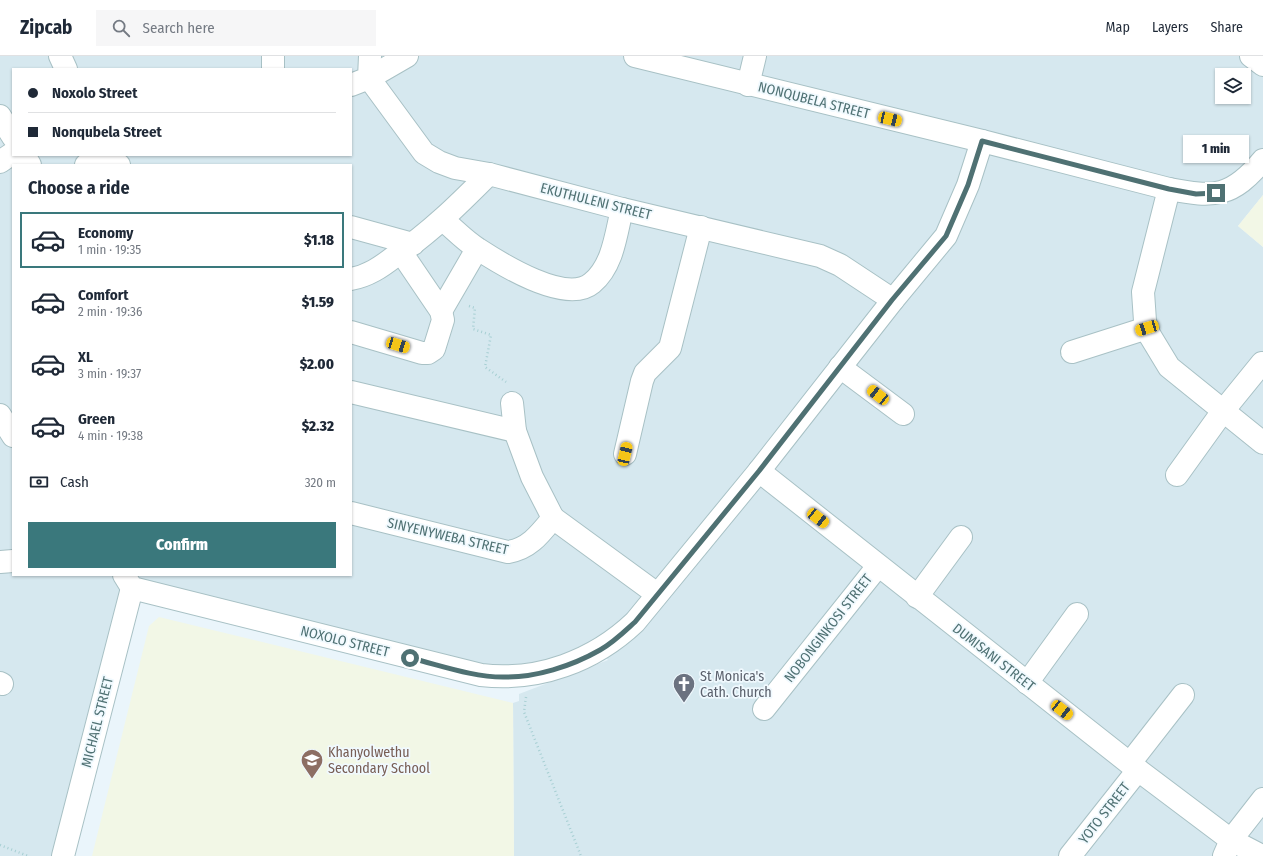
<!DOCTYPE html>
<meta charset="utf-8">
<style>
body{margin:0;font-family:"Fira Sans Condensed",sans-serif;background:#f6f6f7;color:#1f2937;height:100vh;display:flex;flex-direction:column;font-size:15px;white-space:nowrap}
*{box-sizing:border-box;margin:0}
p{font-size:13px;color:#747a83}
.icon{flex:none;width:22px;height:22px;fill:none;stroke:currentColor;stroke-width:2;stroke-linecap:round;stroke-linejoin:round}
.map{position:relative;flex:1;overflow:hidden}
.sheet{position:absolute;left:12px;top:108px;width:340px;height:412px;display:flex;flex-direction:column;background:#fff;border-radius:0px;box-shadow:0 1px 3px #0004}
.sheet>*{flex:none}
.hud{position:absolute;left:12px;top:12px;width:340px;height:88px;border-radius:0px;box-shadow:0 1px 3px #0004;display:grid;align-content:center;height:88px;padding:0 16px;background:#fff}
.controls{position:absolute;left:1215px;top:12px;display:grid;gap:8px}
.controls a{display:grid;place-items:center;width:36px;height:36px;border-radius:0px;background:#fff;box-shadow:0 1px 3px #0004;font-size:20px}
.end{position:absolute;width:18px;height:18px;margin:-9px;border:5px solid #4f7173;background:#fff;box-shadow:0 0 0 2px #fff}
.from{border-radius:50%}
.bubble{position:absolute;height:28px;border-radius:0px;background:#fff;box-shadow:0 1px 3px #0004;font-size:13px;font-weight:800;line-height:28px;text-align:center}
.car{position:absolute;width:12px;height:24px;margin:-12px -6px;border-radius:5px;box-shadow:0 0 3px 1px #0007;background:linear-gradient(#f5c518 24%,#345 0 40%,#f5c518 0 76%,#345 0 86%,#f5c518 0)}
.hud b{display:flex;align-items:center;gap:14px;height:38px;font-size:15px}
.hud b+b{border-top:1px solid #e0e1e3}
.hud i{width:10px;height:10px;background:#1f2937}
ul{padding:0;list-style:none}
li{display:flex;align-items:center;gap:12px;height:56px;margin:0 8px 6px;padding:0 8px;border:2px solid transparent;border-radius:0px}
li div{flex:1}
li b{display:block;font-size:15px}
li em{font-style:normal;font-weight:800}
li.current{border-color:#3a787c}
li>.icon{width:36px;height:36px;stroke-width:1.5}
h2{padding:0 16px;font-size:18px;line-height:48px}
.pay{display:flex;align-items:center;gap:10px;height:44px;padding:0 16px;font-size:15px}
.pay p{margin-inline-start:auto}
.action{display:flex;gap:8px;margin-top:auto;padding:8px 16px}
.action a{flex:1;height:46px;border-radius:0px;background:#3a787c;color:#fff;font-size:16px;font-weight:800;line-height:46px;text-align:center}
header{display:flex;align-items:center;gap:24px;box-sizing:border-box;height:56px;padding:0 20px;background:#fff;border-bottom:1px solid #e0e1e3}
header strong{font-size:19px}
nav{display:flex;gap:22px;margin-inline-start:auto;font-size:14px}
.search{width:280px;height:36px;background:#f6f6f7;display:flex;align-items:center;gap:10px;box-sizing:border-box;padding:0 14px;border-radius:0px;color:#747a83;font-size:15px}
.map>svg:first-child{display:block}
.residential{fill:#d6e8ef;fill-rule:evenodd}
.education{fill:#f2f7e6}
.lines{fill:none;stroke-linecap:round;stroke-linejoin:round}
.minor-casing{stroke:#a8c1c5;stroke-width:24}
.path{stroke:#a7cfd3;stroke-width:2.5;stroke-dasharray:1 3;stroke-linecap:butt}
.minor{stroke:#fff;stroke-width:22}
.route{stroke:#4f7173;stroke-width:5}
.labels{text-anchor:middle;stroke-width:3.5;stroke-linejoin:round;paint-order:stroke}
.street-label{font-size:14px;fill:#4f7173;stroke:#f0f9fe}
.worship-label{font-size:14px;fill:#5b616d;stroke:#f0f9fe;text-anchor:start}
.education-label{font-size:14px;fill:#785e54;stroke:#f0f9fe;text-anchor:start}
</style>
<header>
<strong>Zipcab</strong>
<div class="search"><svg class="icon" aria-label="search" viewBox="0 0 24 24"><circle cx="10" cy="10" r="6"/><path d="M15 15l6 6"/></svg>Search here</div>
<nav><a>Map</a><a>Layers</a><a>Share</a></nav>
</header>
<div class="map">
<svg width="1263" height="800" viewBox="0 0 1263 800">
<rect width="100%" height="100%" fill="#eaf5fb"/>
<!-- residential -->
<path class="residential" d="M0,0H1263V139L1238,170L1263,191V800H514L513,647L519,645V638L608,604L601,596L529,622L132,532L65,800H0ZM13,13H351V99H13ZM1222,19H1244V41H1222ZM13,109H351V519H13Z"/>
<!-- education -->
<g class="education">
<polygon points="1263,139 1263,191 1238,170"/>
<polygon points="159,561 513,647 514,800 92,800 149,570"/>
</g>
<g class="lines">
<!-- minor casing -->
<g class="minor-casing">
<g id="minor">
<polyline points="60,0 66,13"/>
<polyline points="273,0 273,13"/>
<polyline points="407,0 369,22 424,97 439,106 455,112 489,118 622,153 820,200 840,209 893,244"/>
<path d="M635,0L982,85L1169,133C1215,142 1232,141 1263,104"/>
<polyline points="1251,0 1263,9"/>
<polyline points="351,29 369,22 370,0"/>
<polyline points="748,29 755,0"/>
<polyline points="0,60 13,81"/>
<polyline points="24,99 30,109"/>
<polyline points="0,106 13,97"/>
<polyline points="86,109 119,109"/>
<polyline points="1169,133 1143,236 1145,265 1149,278 1169,311 1263,387"/>
<path d="M443,164C454,173 465,185 478,193C501,208 566,249 592,227C613,210 616,178 622,153"/>
<polyline points="351,171 413,188"/>
<path d="M351,223C368,220 381,211 394,201C430,177 459,148 489,118"/>
<polyline points="441,255 477,193"/>
<polyline points="351,276 422,297 428,297 434,293 443,264 441,255 401,196"/>
<polyline points="1072,296 1147,272"/>
<polyline points="840,311 903,358"/>
<polyline points="351,336 515,375"/>
<polyline points="0,359 13,380"/>
<polyline points="625,398 642,325 645,317 670,292 701,171"/>
<polyline points="759,415 1138,714 1231,784 1262,800"/>
<polyline points="1177,419 1223,355 1262,307"/>
<path d="M351,457L508,496C529,493 540,478 553,462L532,421L515,375L512,347"/>
<polyline points="553,462 657,538"/>
<polyline points="0,506 13,505"/>
<path d="M124,519L132,532L481,619C538,626 594,605 635,566L759,415L893,244L946,180L968,129L982,85"/>
<polyline points="917,541 961,481"/>
<polyline points="0,627 2,628"/>
<polyline points="1027,627 1077,558"/>
<polyline points="764,653 878,510"/>
<polyline points="1130,707 1183,639"/>
<polyline points="63,800 132,532"/>
<polyline points="1070,800 1138,714"/>
<polyline points="1224,800 1231,784 1263,743"/>
</g>
</g>
<!-- path -->
<g class="path">
<polyline points="469,250 475,252 473,273 491,279 485,311 506,326"/>
<polyline points="526,641 524,656 581,800"/>
<polyline points="0,789 28,800"/>
</g>
<!-- minor -->
<use href="#minor" class="minor"/>
</g>
<g class="lines">
<!-- route -->
<path class="route" d="M410,602C440,609 472,621 503,621C535,622 572,610 600,594C613,587 624,576 635,566L759,415L892,244L946,180L968,129L982,85L1169,133L1196,138L1216,137"/>
</g>
<!-- icons -->
<defs>
<g id="church-pin" transform="scale(1.15)"><path d="M0 17L-7.5 6A9.5 9.5 0 1 1 7.5 6Z" fill="#6b7280" stroke="#f0f9fe"/><path d="M-1.2-6h2.4v3.5h3.3v2.4h-3.3V6h-2.4V-.1h-3.3v-2.4h3.3Z" fill="#fff"/></g>
<g id="school-pin" transform="scale(1.15)"><path d="M0 17L-7.5 6A9.5 9.5 0 1 1 7.5 6Z" fill="#8d6e63" stroke="#f0f9fe"/><path d="M0-5L7-2L0 1L-7-2ZM-4 1L0 2.5L4 1V4Q0 6-4 4Z" fill="#fff"/></g>
</defs>
<g fill-rule="evenodd">
<use href="#church-pin" x="684" y="628"/>
<use href="#school-pin" x="312" y="704"/>
</g>
<g class="labels">
<!-- street labels -->
<g class="street-label">
<text transform="translate(814 44) rotate(14)" y="5">NONQUBELA STREET</text>
<text transform="translate(596 145) rotate(14)" y="5">EKUTHULENI STREET</text>
<text transform="translate(448 480) rotate(13)" y="5">SINYENYWEBA STREET</text>
<text transform="translate(828 572) rotate(-52)" y="5">NOBONGINKOSI STREET</text>
<text transform="translate(345 585) rotate(14)" y="5">NOXOLO STREET</text>
<text transform="translate(994 601) rotate(38)" y="5">DUMISANI STREET</text>
<text transform="translate(97 666) rotate(-76)" y="5">MICHAEL STREET</text>
<text transform="translate(1104 757) rotate(-52)" y="5">YOTO STREET</text>
</g>
<!-- worship labels -->
<g class="worship-label">
<text x="700" y="625">St Monica's<tspan x="700" dy="16">Cath. Church</tspan></text>
</g>
<!-- education labels -->
<g class="education-label">
<text x="328" y="701">Khanyolwethu<tspan x="328" dy="16">Secondary School</tspan></text>
</g>
</g>
</svg>
<div class="controls">
<a><svg class="icon" aria-label="layers" viewBox="0 0 24 24"><path d="M12 4l9 5-9 5-9-5zM3 14l9 5 9-5"/></svg></a>
</div>
<i class="end from" style="left:410px;top:602px"></i>
<i class="end" style="left:1216px;top:137px"></i>
<div class="bubble" style="left:1183px;top:79px;width:66px">1 min</div>
<i class="car" style="left:890px;top:63px;rotate:103deg"></i>
<i class="car" style="left:1147px;top:272px;rotate:253deg"></i>
<i class="car" style="left:398px;top:289px;rotate:107deg"></i>
<i class="car" style="left:878px;top:339px;rotate:308deg"></i>
<i class="car" style="left:625px;top:398px;rotate:13deg"></i>
<i class="car" style="left:818px;top:462px;rotate:128deg"></i>
<i class="car" style="left:1062px;top:654px;rotate:128deg"></i>
<div class="hud">
<b><i class="from"></i>Noxolo Street</b>
<b><i></i>Nonqubela Street</b>
</div>
<section class="sheet">
<h2>Choose a ride</h2>
<ul>
<li class="current"><svg class="icon" aria-label="car" viewBox="0 0 24 24"><path d="M5 17H2v-5l4-1 3-4h7l3 4 3 1v5h-3M9 17h6M6 11h13"/><circle cx="7" cy="17" r="2"/><circle cx="17" cy="17" r="2"/></svg><div><b>Economy</b><p>1 min · 19:35</p></div><em>$1.18</em></li>
<li><svg class="icon" aria-label="car" viewBox="0 0 24 24"><path d="M5 17H2v-5l4-1 3-4h7l3 4 3 1v5h-3M9 17h6M6 11h13"/><circle cx="7" cy="17" r="2"/><circle cx="17" cy="17" r="2"/></svg><div><b>Comfort</b><p>2 min · 19:36</p></div><em>$1.59</em></li>
<li><svg class="icon" aria-label="car" viewBox="0 0 24 24"><path d="M5 17H2v-5l4-1 3-4h7l3 4 3 1v5h-3M9 17h6M6 11h13"/><circle cx="7" cy="17" r="2"/><circle cx="17" cy="17" r="2"/></svg><div><b>XL</b><p>3 min · 19:37</p></div><em>$2.00</em></li>
<li><svg class="icon" aria-label="car" viewBox="0 0 24 24"><path d="M5 17H2v-5l4-1 3-4h7l3 4 3 1v5h-3M9 17h6M6 11h13"/><circle cx="7" cy="17" r="2"/><circle cx="17" cy="17" r="2"/></svg><div><b>Green</b><p>4 min · 19:38</p></div><em>$2.32</em></li>
</ul>
<div class="pay"><svg class="icon" aria-label="cash" viewBox="0 0 24 24"><path d="M3 7h18v10H3z"/><circle cx="12" cy="12" r="2"/></svg>Cash<p>320 m</p></div>
<div class="action"><a>Confirm</a></div>
</section>
</div>
